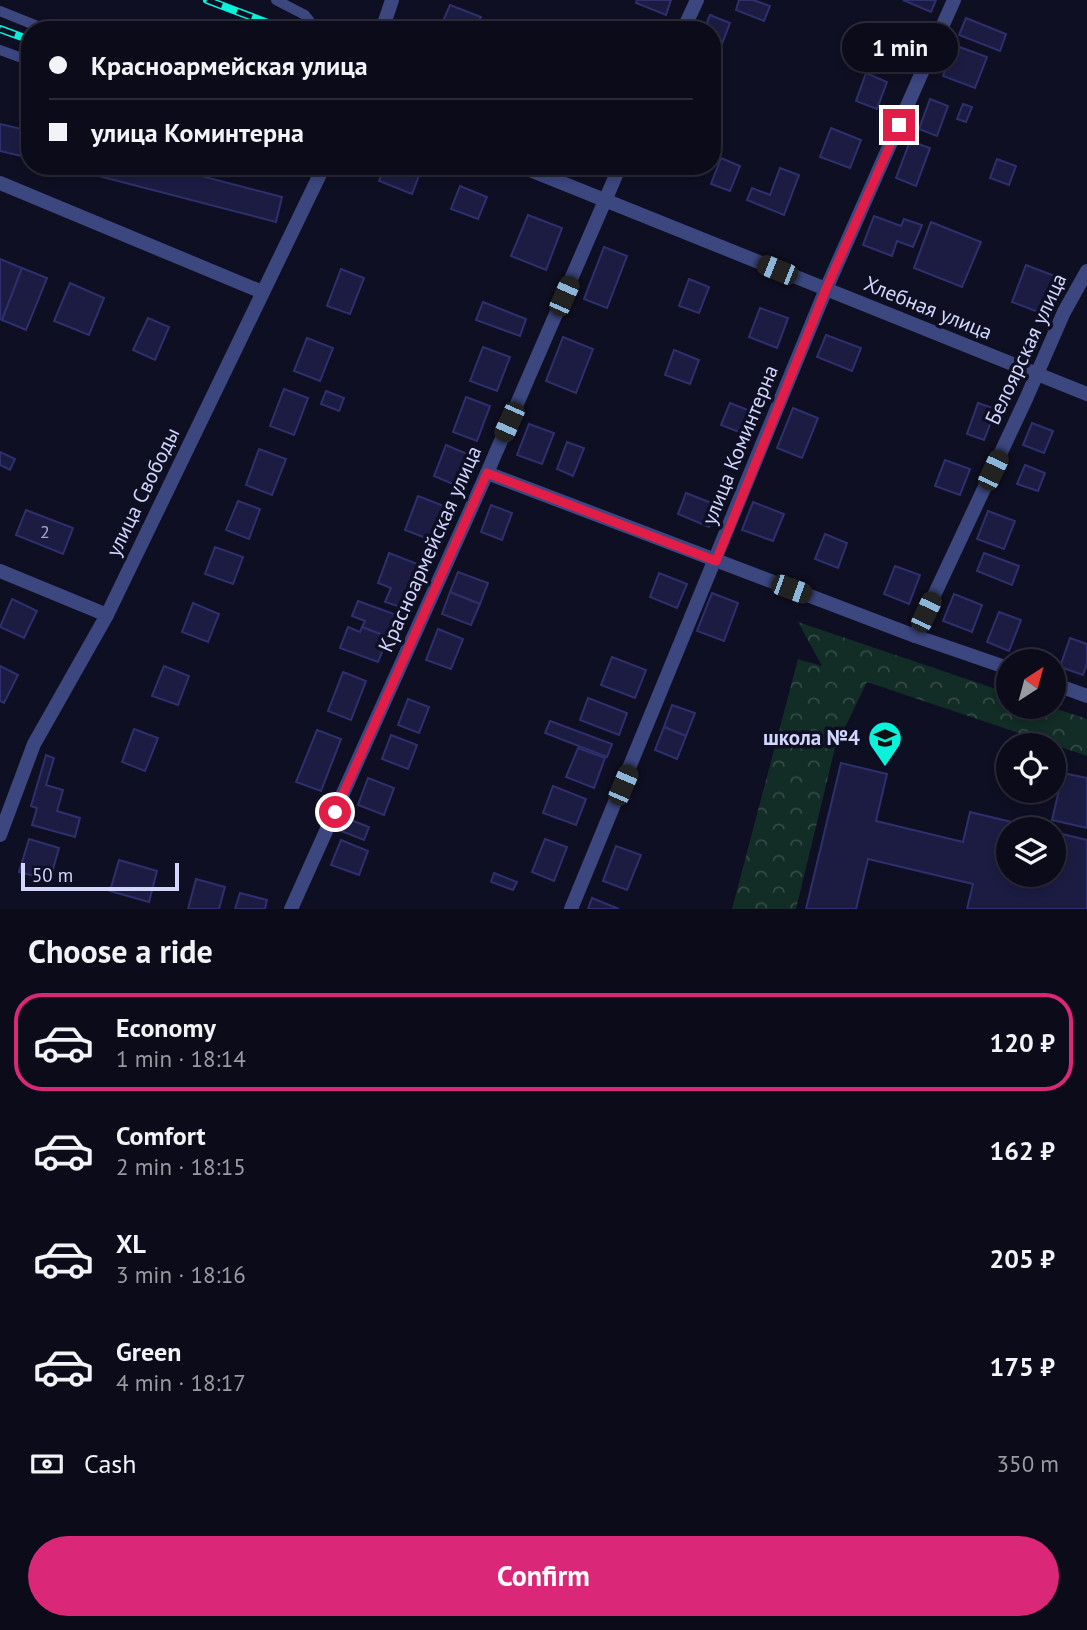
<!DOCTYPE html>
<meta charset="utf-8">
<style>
body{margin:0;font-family:"PT Sans",sans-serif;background:#141423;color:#f1f3f6;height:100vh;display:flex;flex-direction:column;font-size:26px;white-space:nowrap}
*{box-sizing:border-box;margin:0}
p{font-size:23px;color:#9a9ba2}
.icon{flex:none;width:38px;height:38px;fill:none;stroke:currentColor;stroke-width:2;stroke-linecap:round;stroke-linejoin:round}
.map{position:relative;height:909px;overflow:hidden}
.panel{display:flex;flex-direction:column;background:#0b0b1a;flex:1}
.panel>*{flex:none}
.guide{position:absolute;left:21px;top:21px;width:700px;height:154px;border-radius:28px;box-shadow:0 4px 10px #0003,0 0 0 2px #2b2b39;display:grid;align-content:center;height:154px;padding:0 28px;background:#0b0b1a}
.needle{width:46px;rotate:36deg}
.tools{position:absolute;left:996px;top:649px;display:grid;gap:14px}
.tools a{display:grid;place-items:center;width:70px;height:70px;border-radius:50%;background:#0b0b1a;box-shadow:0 4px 10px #0003,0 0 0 2px #2b2b39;font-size:35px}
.scale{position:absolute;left:21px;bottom:18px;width:158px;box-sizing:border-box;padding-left:7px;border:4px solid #d2d6fd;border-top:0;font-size:19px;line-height:24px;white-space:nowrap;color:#d2d6fd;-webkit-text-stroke:5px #0f0f23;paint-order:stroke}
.end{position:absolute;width:32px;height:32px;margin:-16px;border:9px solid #e11d48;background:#fff;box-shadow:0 0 0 4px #fff}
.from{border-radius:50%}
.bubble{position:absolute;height:49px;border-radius:24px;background:#0b0b1a;box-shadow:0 4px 10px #0003,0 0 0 2px #2b2b39;font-size:23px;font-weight:800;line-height:49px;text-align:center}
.car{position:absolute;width:21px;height:42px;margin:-21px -10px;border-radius:9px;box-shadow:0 0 5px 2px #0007;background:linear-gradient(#222 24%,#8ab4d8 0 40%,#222 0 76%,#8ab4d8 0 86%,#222 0)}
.guide b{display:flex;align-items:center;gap:24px;height:66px;font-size:26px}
.guide b+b{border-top:2px solid #2b2b39}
.guide i{width:18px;height:18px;background:#f1f3f6}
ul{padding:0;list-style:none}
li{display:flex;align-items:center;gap:21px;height:98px;margin:0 14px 10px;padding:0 14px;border:4px solid transparent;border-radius:28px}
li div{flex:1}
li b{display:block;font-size:26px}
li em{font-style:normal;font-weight:800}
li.active{border-color:#db2777}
li>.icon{width:63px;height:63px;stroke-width:1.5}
h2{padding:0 28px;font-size:32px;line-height:84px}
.pay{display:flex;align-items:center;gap:18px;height:77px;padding:0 28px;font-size:26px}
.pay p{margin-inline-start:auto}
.primary-button{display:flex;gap:14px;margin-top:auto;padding:14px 28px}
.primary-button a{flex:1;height:80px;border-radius:42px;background:#db2777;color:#fff;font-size:28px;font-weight:800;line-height:80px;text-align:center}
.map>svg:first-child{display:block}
.forest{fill:url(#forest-crowns)}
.building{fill:#1c1c43;stroke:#2f2f6e;stroke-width:2}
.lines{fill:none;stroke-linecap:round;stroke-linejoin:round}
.service{stroke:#3c4780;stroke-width:10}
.minor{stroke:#3c4780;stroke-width:14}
.rail-casing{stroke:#0af2da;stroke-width:8}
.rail{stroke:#0f0f23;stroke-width:5;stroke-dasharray:16;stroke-linecap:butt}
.route{stroke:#e11d48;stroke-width:9}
.labels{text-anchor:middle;stroke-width:7;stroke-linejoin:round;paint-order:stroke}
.number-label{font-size:18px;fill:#a4a8ce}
.street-label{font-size:21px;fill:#d2d6fd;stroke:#0f0f23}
.poi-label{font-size:21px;font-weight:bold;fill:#d2d6fd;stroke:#0f0f23;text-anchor:end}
</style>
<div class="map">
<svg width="1087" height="909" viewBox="0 0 1087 909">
<defs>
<pattern id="forest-crowns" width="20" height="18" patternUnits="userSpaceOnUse" patternTransform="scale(1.75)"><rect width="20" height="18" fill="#122c26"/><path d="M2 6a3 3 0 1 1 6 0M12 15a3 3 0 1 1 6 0" fill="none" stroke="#344a46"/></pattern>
</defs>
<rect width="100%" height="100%" fill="#0f0f23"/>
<!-- forest -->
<polygon class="forest" points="798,622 1008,693 1008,707 1051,707 1087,719 1087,756 867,682 835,748 796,909 732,909 798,659 822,666"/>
<!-- building -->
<g class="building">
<polygon points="637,0 671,0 666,15 636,3"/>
<polygon points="739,0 753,0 770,6 764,21 736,10"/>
<polygon points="903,0 936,0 931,12"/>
<polygon points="450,5 481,17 474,30 439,30"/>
<polygon points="710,15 730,23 721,46 712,43 712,30 704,30"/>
<polygon points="966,18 1006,34 1000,51 959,35"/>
<polygon points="850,35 905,56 898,72 844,51"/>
<polygon points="954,45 987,57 975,88 943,76"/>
<polygon points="866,73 887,82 877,109 856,101"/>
<polygon points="930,99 948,106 937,136 919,129"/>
<polygon points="963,104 972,107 966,122 957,119"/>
<polygon points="0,124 30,131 30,158 0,151"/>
<polygon points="831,128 861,140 850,168 820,157"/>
<polygon points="910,141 930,148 916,186 896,178"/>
<polygon points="721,158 740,166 730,191 711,184"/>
<polygon points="997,159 1016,166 1009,185 990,178"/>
<polygon points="60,166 163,166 282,197 276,222"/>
<polygon points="385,166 422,168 412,194 379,181"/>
<polygon points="780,168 799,175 784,215 747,200 752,188 770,195"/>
<polygon points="460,186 487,197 478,219 451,209"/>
<polygon points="528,215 562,228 546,270 511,256"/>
<polygon points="874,216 901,226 904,219 922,225 913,247 897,241 892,256 863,245"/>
<polygon points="931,222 981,242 962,287 914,268"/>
<polygon points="604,247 627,256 607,308 584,299"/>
<polygon points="0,259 22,268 2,320 0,319"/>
<polygon points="1026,265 1060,278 1046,315 1012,302"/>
<polygon points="22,268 47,278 26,330 2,320"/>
<polygon points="341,269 364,278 350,314 327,306"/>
<polygon points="689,279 709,287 699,313 679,306"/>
<polygon points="70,283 104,298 89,335 54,321"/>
<polygon points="483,302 526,319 520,336 476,320"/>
<polygon points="760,308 788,318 777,348 749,337"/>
<polygon points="148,318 169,327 155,360 133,350"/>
<polygon points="826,335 861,348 852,371 817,357"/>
<polygon points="563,337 593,349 576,393 546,381"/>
<polygon points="307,338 333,348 320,381 294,371"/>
<polygon points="483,347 510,357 497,391 470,381"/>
<polygon points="674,350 699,360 690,384 665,375"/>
<polygon points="284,389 308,398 294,435 270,426"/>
<polygon points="326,391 344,398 339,411 321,404"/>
<polygon points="466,397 490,406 477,441 453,432"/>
<polygon points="730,403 753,412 744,434 721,425"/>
<polygon points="978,403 996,409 984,440 967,434"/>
<polygon points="793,408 818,418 802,458 777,448"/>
<polygon points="1032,423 1053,431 1044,453 1023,445"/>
<polygon points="529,424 554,433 542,464 517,455"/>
<polygon points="567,442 584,448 573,476 557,469"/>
<polygon points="446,445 467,454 455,485 434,476"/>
<polygon points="259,449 286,459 272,495 246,485"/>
<polygon points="0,452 15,459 10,470 0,465"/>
<polygon points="945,460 970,469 960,495 935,486"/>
<polygon points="1025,465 1045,473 1038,491 1017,484"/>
<polygon points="686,493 717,505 709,527 678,514"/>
<polygon points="418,496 444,506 431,540 405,530"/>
<polygon points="238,501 260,509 249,539 226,530"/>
<polygon points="753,502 784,514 773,541 742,530"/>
<polygon points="491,505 512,513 502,540 481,532"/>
<polygon points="26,510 73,528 63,554 16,535"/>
<polygon points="988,511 1015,521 1004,549 977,539"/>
<polygon points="825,534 847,543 838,568 815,559"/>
<polygon points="215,547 243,557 233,584 205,574"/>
<polygon points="389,553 420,565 404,608 385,602 391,588 378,583"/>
<polygon points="984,553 1019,566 1012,585 977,571"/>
<polygon points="895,566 920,575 909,604 884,594"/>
<polygon points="458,572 488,583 480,604 450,592"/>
<polygon points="659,573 687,584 677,608 650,597"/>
<polygon points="450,592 480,604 471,625 442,614"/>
<polygon points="712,593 738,603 724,641 697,631"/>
<polygon points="954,594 982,605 972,632 943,621"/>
<polygon points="12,599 37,611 24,638 0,627"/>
<polygon points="358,601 397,615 388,637 362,627 365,621 352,616"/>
<polygon points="193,603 219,614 208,642 182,632"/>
<polygon points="999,612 1021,620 1009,651 987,642"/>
<polygon points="348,627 360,632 362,627 388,637 378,662 340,648"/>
<polygon points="438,629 463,639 451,669 426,660"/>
<polygon points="1070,638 1087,644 1087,663 1083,675 1060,667"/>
<polygon points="612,657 646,670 635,698 601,685"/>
<polygon points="0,666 18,675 4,703 0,701"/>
<polygon points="164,666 189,676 178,705 152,696"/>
<polygon points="343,672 366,681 351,720 328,711"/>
<polygon points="588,698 627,713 619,735 580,720"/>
<polygon points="408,699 429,707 419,733 398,725"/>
<polygon points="672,705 695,713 686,736 664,727"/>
<polygon points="550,721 612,744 607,757 545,733"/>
<polygon points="664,727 686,736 677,759 655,750"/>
<polygon points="134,729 158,738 145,771 122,762"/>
<polygon points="317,730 341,739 321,791 296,782"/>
<polygon points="391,735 417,745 408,769 382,759"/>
<polygon points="578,748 605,758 594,788 566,777"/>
<polygon points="46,755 54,758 46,785 63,790 57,811 80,818 75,837 32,825 37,808 31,806"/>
<polygon points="841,763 887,774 876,821 963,842 970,812 1045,830 1008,830 1008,875 1054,875 1054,832 1087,840 1087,909 967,909 973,884 868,859 856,909 806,909"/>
<polygon points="1063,773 1087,778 1087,828 1052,820"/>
<polygon points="368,778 394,788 384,815 358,805"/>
<polygon points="553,786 586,799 576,825 543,813"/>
<polygon points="346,818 369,827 364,840 341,831"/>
<polygon points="29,839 59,848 50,880 19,872"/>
<polygon points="545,839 567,847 554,881 532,872"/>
<polygon points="341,840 368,851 359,875 331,865"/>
<polygon points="616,846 641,855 627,890 603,881"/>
<polygon points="119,860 157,871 149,902 110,891"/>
<polygon points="494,873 517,882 513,890 491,882"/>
<polygon points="196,879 225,887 219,909 188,909"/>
<polygon points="240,893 267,900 265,909 235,909"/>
<polygon points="592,898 619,909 588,909"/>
</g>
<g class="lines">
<!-- service -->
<g class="service">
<polyline points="276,0 305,15 317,30"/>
<polyline points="0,11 47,30"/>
<polyline points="0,50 30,61"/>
</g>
<!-- minor -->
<g class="minor">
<polyline points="382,30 392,0"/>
<polyline points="683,30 697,0"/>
<polyline points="520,166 1087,394"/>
<polyline points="0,183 262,292"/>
<polyline points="487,473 915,636 1008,668"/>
<polyline points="0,571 107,615"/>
<polyline points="915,636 1026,399 1064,312 1087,271"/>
<polyline points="1054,684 1087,696"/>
<polyline points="0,835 34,744 107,615 324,166"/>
<polyline points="291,909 487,473 620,166"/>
<polyline points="571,909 826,289 954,0"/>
</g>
<!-- rail casing -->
<g class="rail-casing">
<g id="rail">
<polyline points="207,0 281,28"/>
<polyline points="0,29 30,40"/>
</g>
</g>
<!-- rail -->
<use href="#rail" class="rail"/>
</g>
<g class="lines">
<!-- route -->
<polyline class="route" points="335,812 487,473 716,561 826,289 899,125"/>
</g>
<!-- icons -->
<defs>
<g id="school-pin" transform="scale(1.75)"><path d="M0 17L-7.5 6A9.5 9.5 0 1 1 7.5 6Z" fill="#0af2da" stroke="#0f0f23"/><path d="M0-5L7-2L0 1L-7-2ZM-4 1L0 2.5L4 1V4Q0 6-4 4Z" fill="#111"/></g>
</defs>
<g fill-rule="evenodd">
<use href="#school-pin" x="885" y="738"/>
</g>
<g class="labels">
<!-- number labels -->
<g class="number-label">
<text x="45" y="538">2</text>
</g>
<!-- street labels -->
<g class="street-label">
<text transform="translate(928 308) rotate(22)" y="7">Хлебная улица</text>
<text transform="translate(1026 349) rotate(-65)" y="7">Белоярская улица</text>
<text transform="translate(740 445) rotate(-68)" y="7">улица Коминтерна</text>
<text transform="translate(143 492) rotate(-64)" y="7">улица Свободы</text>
<text transform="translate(430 549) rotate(-66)" y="7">Красноармейская улица</text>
</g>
<!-- poi labels -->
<g class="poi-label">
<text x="860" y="745">школа №4</text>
</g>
</g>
</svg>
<div class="tools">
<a><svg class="needle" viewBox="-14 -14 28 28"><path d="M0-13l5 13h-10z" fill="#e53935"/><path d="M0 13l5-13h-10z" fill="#9a9ba2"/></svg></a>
<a><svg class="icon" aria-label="locate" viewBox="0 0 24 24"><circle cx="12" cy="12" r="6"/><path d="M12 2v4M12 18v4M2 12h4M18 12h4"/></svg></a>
<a><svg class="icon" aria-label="layers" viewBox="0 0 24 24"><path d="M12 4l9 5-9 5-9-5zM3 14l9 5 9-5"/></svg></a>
</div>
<div class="scale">50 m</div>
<i class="end from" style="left:335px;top:812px"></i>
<i class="end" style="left:899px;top:125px"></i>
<div class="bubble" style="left:842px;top:23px;width:116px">1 min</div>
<i class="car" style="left:777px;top:270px;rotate:292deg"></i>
<i class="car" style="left:564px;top:296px;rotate:24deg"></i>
<i class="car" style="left:509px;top:422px;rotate:204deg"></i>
<i class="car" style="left:993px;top:470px;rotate:25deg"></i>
<i class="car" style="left:791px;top:589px;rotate:110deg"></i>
<i class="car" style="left:926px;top:612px;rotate:25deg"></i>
<i class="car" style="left:623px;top:785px;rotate:23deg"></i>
<div class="guide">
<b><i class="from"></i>Красноармейская улица</b>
<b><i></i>улица Коминтерна</b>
</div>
</div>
<section class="panel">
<h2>Choose a ride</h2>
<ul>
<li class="active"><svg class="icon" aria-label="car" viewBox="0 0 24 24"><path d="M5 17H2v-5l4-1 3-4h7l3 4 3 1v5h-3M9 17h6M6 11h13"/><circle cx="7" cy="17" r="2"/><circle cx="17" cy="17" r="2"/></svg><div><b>Economy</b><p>1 min · 18:14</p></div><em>120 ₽</em></li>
<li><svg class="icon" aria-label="car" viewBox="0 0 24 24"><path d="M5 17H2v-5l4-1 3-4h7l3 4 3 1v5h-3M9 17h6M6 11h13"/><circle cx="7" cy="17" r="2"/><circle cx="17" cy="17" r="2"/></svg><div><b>Comfort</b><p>2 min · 18:15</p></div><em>162 ₽</em></li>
<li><svg class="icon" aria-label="car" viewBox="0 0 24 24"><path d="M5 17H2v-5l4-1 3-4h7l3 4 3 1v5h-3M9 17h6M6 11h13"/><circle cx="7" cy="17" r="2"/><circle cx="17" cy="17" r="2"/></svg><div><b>XL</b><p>3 min · 18:16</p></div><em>205 ₽</em></li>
<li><svg class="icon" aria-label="car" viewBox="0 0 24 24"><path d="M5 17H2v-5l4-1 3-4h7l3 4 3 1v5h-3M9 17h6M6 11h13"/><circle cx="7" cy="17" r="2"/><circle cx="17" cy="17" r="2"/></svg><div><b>Green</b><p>4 min · 18:17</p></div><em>175 ₽</em></li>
</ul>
<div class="pay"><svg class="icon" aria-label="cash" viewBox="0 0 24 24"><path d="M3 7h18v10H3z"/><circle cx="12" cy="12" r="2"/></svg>Cash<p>350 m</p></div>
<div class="primary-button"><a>Confirm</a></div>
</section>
